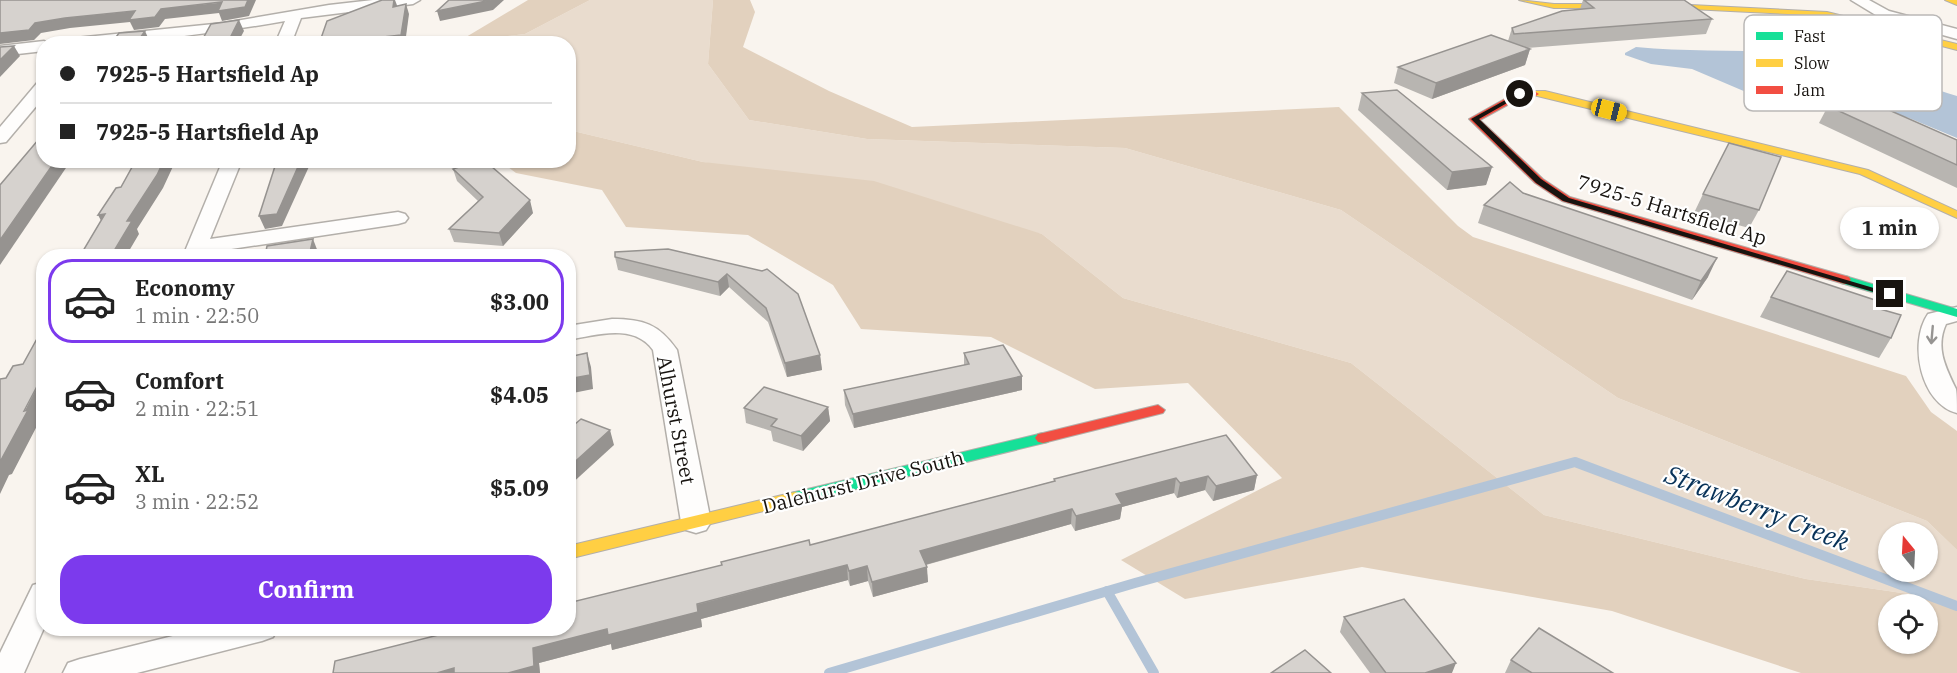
<!DOCTYPE html>
<meta charset="utf-8">
<style>
body{margin:0;font-family:"IBM Plex Serif",serif;background:#f2f2f2;color:#222;height:100vh;display:flex;flex-direction:column;font-size:22px;white-space:nowrap}
*{box-sizing:border-box;margin:0}
p{font-size:20px;color:#767676}
.icon{flex:none;width:33px;height:33px;fill:none;stroke:currentColor;stroke-width:2;stroke-linecap:round;stroke-linejoin:round}
.map{position:relative;flex:1;overflow:hidden}
.drawer{position:absolute;left:36px;top:249px;width:540px;height:387px;display:flex;flex-direction:column;background:#fff;border-radius:24px;box-shadow:0 2px 4px #0004}
.drawer>*{flex:none}
.guide{position:absolute;left:36px;top:36px;width:540px;height:132px;border-radius:24px;box-shadow:0 2px 4px #0004;display:grid;align-content:center;height:132px;padding:0 24px;background:#fff}
.needle{width:39px;rotate:342deg}
.tools{position:absolute;left:1878px;top:522px;display:grid;gap:12px}
.tools a{display:grid;place-items:center;width:60px;height:60px;border-radius:50%;background:#fff;box-shadow:0 2px 4px #0004;font-size:30px}
.end{position:absolute;width:27px;height:27px;margin:-14px;border:8px solid #181410;background:#fff;box-shadow:0 0 0 3px #fff}
.from{border-radius:50%}
.bubble{position:absolute;height:42px;border-radius:21px;background:#fff;box-shadow:0 2px 4px #0004;font-size:20px;font-weight:800;line-height:42px;text-align:center}
.car{position:absolute;width:18px;height:36px;margin:-18px -9px;border-radius:8px;box-shadow:0 0 4px 2px #0007;background:linear-gradient(#f5c518 24%,#345 0 40%,#f5c518 0 76%,#345 0 86%,#f5c518 0)}
.guide b{display:flex;align-items:center;gap:21px;height:57px;font-size:22px}
.guide b+b{border-top:2px solid #e0e0e0}
.guide i{width:15px;height:15px;background:#222}
ul{padding:10px 0 0;list-style:none}
li{display:flex;align-items:center;gap:18px;height:84px;margin:0 12px 9px;padding:0 12px;border:3px solid transparent;border-radius:24px}
li div{flex:1}
li b{display:block;font-size:22px}
li em{font-style:normal;font-weight:800}
li.on{border-color:#7c3aed}
li>.icon{width:54px;height:54px;stroke-width:1.5}
.action{display:flex;gap:12px;margin-top:auto;padding:12px 24px}
.action a{flex:1;height:69px;border-radius:24px;background:#7c3aed;color:#fff;font-size:24px;font-weight:800;line-height:69px;text-align:center}
.map>svg:first-child{display:block}
.green{fill:#e9dcce;fill-rule:evenodd}
.forest{fill:#e2d1be;fill-rule:evenodd}
.water{fill:#b3c4d7}
.lines{fill:none;stroke-linecap:round;stroke-linejoin:round}
.stream{stroke:#b3c4d7;stroke-width:10}
.street-casing{stroke:#b3afaa;stroke-width:3}
.fast-casing{stroke:#b3afaa;stroke-width:2}
.slow-casing{stroke:#b3afaa;stroke-width:2}
.jam-casing{stroke:#b3afaa;stroke-width:2}
.street{fill:#fefdfc;fill-rule:evenodd}
.fast{fill:#16e098;fill-rule:evenodd}
.slow{fill:#ffcf43;fill-rule:evenodd}
.jam{fill:#f24e42;fill-rule:evenodd}
.wall{fill:#b8b5b1}
.shaded-wall{fill:#969390}
.building{fill:#d6d2ce;stroke:#969390;stroke-width:1.5}
.oneway{stroke:#969492}
.route{fill:#181410}
.labels{text-anchor:middle;stroke-width:4.5;stroke-linejoin:round;paint-order:stroke}
.street-label{font-size:20px;fill:#181410;stroke:#fff}
.near-water-label{font-size:26px;font-style:italic;fill:#083258;stroke:#fff}
.key{fill:#fff;stroke:#bab8b7;stroke-width:1.5}
.key-label{font-size:16px;fill:#181410}
</style>
<div class="map">
<svg width="1957" height="673" viewBox="0 0 1957 673">
<rect width="100%" height="100%" fill="#f9f4ee"/>
<!-- green -->
<path class="green" d="M590,0H713L708,64L749,120L867,139L1125,148L1341,210L1618,398L1927,521L1957,550V601L1806,579L1544,515L1351,363L1123,298L1042,234L703,162L569,130L568,44H494L499,37L525,34ZM1888,532H1928V572H1888Z"/>
<!-- forest -->
<g class="forest">
<polygon points="528,0 590,0 525,34 499,37 494,43 456,43"/>
<polygon points="713,0 750,0 755,12 743,47 829,91 912,127 1339,107 1458,226 1473,237 1906,376 1931,412 1957,431 1957,550 1927,521 1618,398 1341,210 1125,148 867,139 749,120 708,64"/>
<path d="M569,130L703,162L874,181L1042,234L1123,298L1351,363L1544,515L1806,579L1957,601V673H1801L1612,611L1362,567L1185,599L1121,560L1282,478L1188,383L1095,389L991,337L861,329L833,285L748,235L626,227L602,190L516,173L500,161L568,160ZM1888,604H1928V644H1888Z"/>
</g>
<!-- water -->
<path class="water" d="M1636,47C1694,53 1753,48 1811,55C1861,61 1909,81 1957,96V138L1909,118L1838,97L1790,101L1753,95L1692,69L1651,64L1625,55V53Z"/>
<g class="lines">
<!-- stream -->
<g class="stream">
<polyline points="1107,591 1154,673"/>
<polyline points="829,673 1135,583 1575,462 1957,606"/>
</g>
<!-- street casing -->
<g class="street-casing">
<g id="street">
<path d="M373,0H420L413,4L301,18L291,44H275L285,21C210,34 135,44 59,44L66,39L224,23L329,5Z"/>
<polygon points="1851,0 1869,0 1889,11 1957,29 1957,39 1879,17"/>
<polygon points="44,41 50,44 44,44 44,51 0,56 0,46"/>
<polygon points="44,81 44,97 6,142 0,143 0,127 38,82"/>
<polygon points="223,160 242,160 210,239 398,212 405,214 408,218 405,222 398,224 205,253 203,256 183,256"/>
<path d="M1957,307V321L1946,324C1935,348 1946,368 1956,389C1957,395 1957,406 1957,413C1921,404 1908,343 1928,314Z"/>
<path d="M612,319C643,319 659,324 677,350L711,522L706,530L696,533L686,530L681,522L653,350C634,323 596,335 568,340V326Z"/>
<polygon points="44,582 44,628 24,673 0,673 0,653 33,585"/>
<polygon points="205,628 278,628 273,637 262,641 137,673 63,673 68,663 80,659"/>
</g>
</g>
<!-- fast casing -->
<g class="fast-casing">
<g id="fast">
<polygon points="1845,276 1957,309 1957,317 1841,283 1839,280"/>
<polygon points="1043,433 1048,434 1051,438 1048,442 795,504 789,502 787,498 789,494 795,492"/>
</g>
</g>
<!-- slow casing -->
<g class="slow-casing">
<g id="slow">
<polygon points="1519,0 1554,4 1671,4 1827,12 1957,44 1957,50 1827,16 1671,8 1554,8"/>
<polygon points="1945,0 1957,0 1957,5"/>
<polygon points="1545,91 1868,170 1957,211 1957,218 1860,174 1529,94 1534,91"/>
<polygon points="795,492 801,494 803,498 801,502 568,559 568,546"/>
</g>
</g>
<!-- jam casing -->
<g class="jam-casing">
<g id="jam">
<polygon points="1517,92 1534,91 1539,94 1534,97 1522,97 1480,120 1543,179 1570,197 1849,277 1851,280 1845,284 1841,283 1562,201 1535,183 1469,119"/>
<polygon points="1158,405 1165,410 1163,413 1043,443 1038,442 1035,438 1038,434 1043,433"/>
</g>
</g>
<!-- street -->
<use href="#street" class="street"/>
<!-- fast -->
<use href="#fast" class="fast"/>
<!-- slow -->
<use href="#slow" class="slow"/>
<!-- jam -->
<use href="#jam" class="jam"/>
</g>
<!-- wall -->
<g class="wall">
<polygon points="1583,0 1684,0 1712,19 1706,34 1527,48 1530,49 1525,65 1432,99 1394,83 1398,67 1508,41 1512,28 1580,9"/>
<polygon points="1362,93 1492,167 1486,185 1447,190 1358,110"/>
<polygon points="1828,106 1957,140 1957,188 1819,123"/>
<polygon points="453,169 533,213 503,246 454,242 449,229 478,201 457,181"/>
<polygon points="1523,193 1708,277 1692,300 1478,223 1484,205"/>
<polygon points="1703,194 1759,210 1749,228 1694,213"/>
<polygon points="615,257 762,271 820,355 822,370 787,377 768,322 729,287 720,296 618,270"/>
<polygon points="1771,297 1880,309 1891,338 1879,358 1760,317"/>
<polygon points="964,353 1022,376 1022,390 854,428 845,405 844,390 964,365"/>
<polygon points="828,407 830,421 803,451 773,441 771,431 746,423 744,408"/>
<polygon points="1257,475 1254,490 1213,501 1205,490 1177,498 1174,493 1122,507 1120,519 1075,531 1071,524 926,565 928,582 873,597 868,581 850,586 848,580 701,619 702,627 612,650 611,644 539,663 540,673 333,673 810,545 1054,481 1054,479"/>
<polygon points="1344,617 1452,673 1370,673 1340,632"/>
<polygon points="1511,660 1613,673 1505,673"/>
</g>
<!-- shaded-wall -->
<g class="shaded-wall">
<polygon points="248,0 256,0 249,16 222,21 219,13 165,19 159,27 134,30 130,22 70,28 41,33 34,40 0,44 0,33 35,23 65,18"/>
<polygon points="394,0 395,0 398,8 393,7"/>
<polygon points="491,0 504,0 493,10 440,21 437,11"/>
<polygon points="406,4 409,14 405,44 365,44 366,39"/>
<polygon points="239,20 244,31 237,44 227,44"/>
<polygon points="145,31 150,42 149,44 136,44"/>
<polygon points="14,46 20,56 0,77 0,60"/>
<polygon points="1530,49 1525,65 1432,99 1436,83"/>
<polygon points="56,160 69,160 70,162 0,265 0,240"/>
<polygon points="164,160 176,160 163,188 137,229 139,234 126,256 111,256 127,221"/>
<polygon points="301,160 312,160 282,226 265,229 259,216"/>
<polygon points="1492,167 1486,185 1447,190 1452,172"/>
<polygon points="530,200 533,213 503,246 499,233"/>
<polygon points="105,214 105,228 98,215"/>
<polygon points="313,239 318,252 317,256 309,256"/>
<polygon points="1717,258 1708,277 1692,300 1701,281"/>
<polygon points="727,274 729,287 720,296 718,282"/>
<polygon points="587,353 591,367 593,389 568,394 568,379"/>
<polygon points="820,355 822,370 787,377 785,363"/>
<polygon points="44,373 44,406 36,422 38,424 12,474 9,475 0,494 0,460"/>
<polygon points="1022,376 1022,390 854,428 853,414"/>
<polygon points="828,407 830,421 803,451 801,436"/>
<polygon points="610,430 614,445 568,487 568,468"/>
<polygon points="1257,475 1254,490 1213,501 1216,486"/>
<polygon points="1208,476 1205,490 1177,498 1180,483"/>
<polygon points="1176,478 1174,493 1122,507 1120,519 1075,531 1076,516 1116,494"/>
<polygon points="1072,509 1071,524 921,566 920,551"/>
<polygon points="847,565 848,580 701,619 702,627 612,650 611,644 539,663 540,673 508,673 533,648"/>
<polygon points="867,566 868,581 850,586 849,571"/>
<polygon points="927,567 928,582 873,597 872,582"/>
<polygon points="1456,663 1452,673 1425,673"/>
<polygon points="454,668 456,673 437,673"/>
</g>
<!-- building -->
<g class="building">
<polygon points="0,0 248,0 245,7 218,11 222,2 161,9 155,17 129,20 135,11 65,18 35,23 29,30 0,33"/>
<polygon points="382,0 394,0 393,7 406,4 401,35 366,39 365,44 319,44 327,21"/>
<polygon points="449,0 491,0 437,11"/>
<polygon points="1584,0 1684,0 1712,19 1514,34 1512,28 1562,11 1594,8"/>
<polygon points="239,20 227,44 200,44 211,24"/>
<polygon points="145,31 136,44 111,44 119,33"/>
<polygon points="1491,35 1530,49 1436,83 1398,67"/>
<polygon points="14,46 0,60 0,47"/>
<polygon points="1397,90 1492,167 1452,172 1362,93"/>
<polygon points="1864,99 1957,140 1957,165 1828,106"/>
<polygon points="44,133 44,160 56,160 0,240 0,185"/>
<polygon points="1729,143 1781,157 1759,210 1703,194"/>
<polygon points="136,160 164,160 157,175 127,221 132,221 111,256 80,256 105,214 98,215 116,188 121,187"/>
<polygon points="277,160 301,160 277,214 259,216"/>
<polygon points="480,160 484,160 530,200 499,233 449,229 483,197 453,169"/>
<polygon points="1510,182 1523,193 1717,258 1701,281 1484,205"/>
<polygon points="313,239 309,256 237,256 266,251 267,246"/>
<polygon points="668,249 762,271 767,269 798,294 820,355 785,363 766,308 727,274 718,282 615,257 615,252"/>
<polygon points="1787,271 1884,303 1880,309 1901,315 1891,338 1771,297"/>
<polygon points="44,326 44,373 24,411 28,410 1,460 0,460 0,379 6,378 13,366 23,364"/>
<polygon points="1003,345 1022,376 853,414 844,390 969,364 964,353"/>
<polygon points="587,353 590,375 568,379 568,357"/>
<polygon points="764,387 828,407 801,436 771,426 777,419 744,408"/>
<polygon points="581,419 610,430 568,468 568,430"/>
<polygon points="1226,435 1257,475 1216,486 1208,476 1180,483 1176,478 1116,494 1122,504 1076,516 1072,509 920,551 927,567 872,582 867,566 849,571 847,565 697,604 698,612 608,635 607,629 533,648 534,666 508,673 454,673 454,668 437,673 333,673 335,661 466,628 568,628 568,603 722,565 721,562 809,540 810,545 1055,481 1054,479"/>
<polygon points="1404,599 1456,663 1425,673 1386,673 1344,617"/>
<polygon points="1539,628 1613,673 1532,673 1511,660"/>
<polygon points="1305,650 1331,673 1271,673"/>
</g>
<!-- one-way arrows -->
<defs><path id="oneway-shaft" d="M-6 0H5M1.5-3L5.5 0L1.5 3" fill="none" stroke-width="1.6" stroke-linecap="round" stroke-linejoin="round" transform="scale(1.5)"/></defs>
<use class="oneway" href="#oneway-shaft" transform="translate(1932 335) rotate(95)"/>
<!-- route -->
<polygon class="route" points="1518,93 1523,94 1479,119 1541,179 1569,198 1894,294 1887,296 1563,201 1536,183 1471,119"/>
<g class="labels">
<!-- street labels -->
<g class="street-label">
<text transform="translate(1672 210) rotate(17)" y="7">7925-5 Hartsfield Ap</text>
<text transform="translate(676 420) rotate(79)" y="7">Alhurst Street</text>
<text transform="translate(863 482) rotate(-14)" y="7">Dalehurst Drive South</text>
</g>
<!-- near-water labels -->
<g class="near-water-label">
<text transform="translate(1757 508) rotate(21)" y="9">Strawberry Creek</text>
</g>
</g>
<!-- legend -->
<rect x="1744" y="15" width="198" height="96" rx="9" class="key"/>
<rect x="1756" y="32" width="27" height="8" fill="#16e098"/>
<rect x="1756" y="59" width="27" height="8" fill="#ffcf43"/>
<rect x="1756" y="86" width="27" height="8" fill="#f24e42"/>
<g class="key-label">
<text x="1794" y="42">Fast</text>
<text x="1794" y="69">Slow</text>
<text x="1794" y="96">Jam</text>
</g>
</svg>
<div class="tools">
<a><svg class="needle" viewBox="-14 -14 28 28"><path d="M0-13l5 13h-10z" fill="#e53935"/><path d="M0 13l5-13h-10z" fill="#767676"/></svg></a>
<a><svg class="icon" aria-label="locate" viewBox="0 0 24 24"><circle cx="12" cy="12" r="6"/><path d="M12 2v4M12 18v4M2 12h4M18 12h4"/></svg></a>
</div>
<i class="end from" style="left:1520px;top:94px"></i>
<i class="end" style="left:1890px;top:294px"></i>
<div class="bubble" style="left:1840px;top:207px;width:99px">1 min</div>
<i class="car" style="left:1609px;top:110px;rotate:104deg"></i>
<div class="guide">
<b><i class="from"></i>7925-5 Hartsfield Ap</b>
<b><i></i>7925-5 Hartsfield Ap</b>
</div>
<section class="drawer">
<ul>
<li class="on"><svg class="icon" aria-label="car" viewBox="0 0 24 24"><path d="M5 17H2v-5l4-1 3-4h7l3 4 3 1v5h-3M9 17h6M6 11h13"/><circle cx="7" cy="17" r="2"/><circle cx="17" cy="17" r="2"/></svg><div><b>Economy</b><p>1 min · 22:50</p></div><em>$3.00</em></li>
<li><svg class="icon" aria-label="car" viewBox="0 0 24 24"><path d="M5 17H2v-5l4-1 3-4h7l3 4 3 1v5h-3M9 17h6M6 11h13"/><circle cx="7" cy="17" r="2"/><circle cx="17" cy="17" r="2"/></svg><div><b>Comfort</b><p>2 min · 22:51</p></div><em>$4.05</em></li>
<li><svg class="icon" aria-label="car" viewBox="0 0 24 24"><path d="M5 17H2v-5l4-1 3-4h7l3 4 3 1v5h-3M9 17h6M6 11h13"/><circle cx="7" cy="17" r="2"/><circle cx="17" cy="17" r="2"/></svg><div><b>XL</b><p>3 min · 22:52</p></div><em>$5.09</em></li>
</ul>
<div class="action"><a>Confirm</a></div>
</section>
</div>
